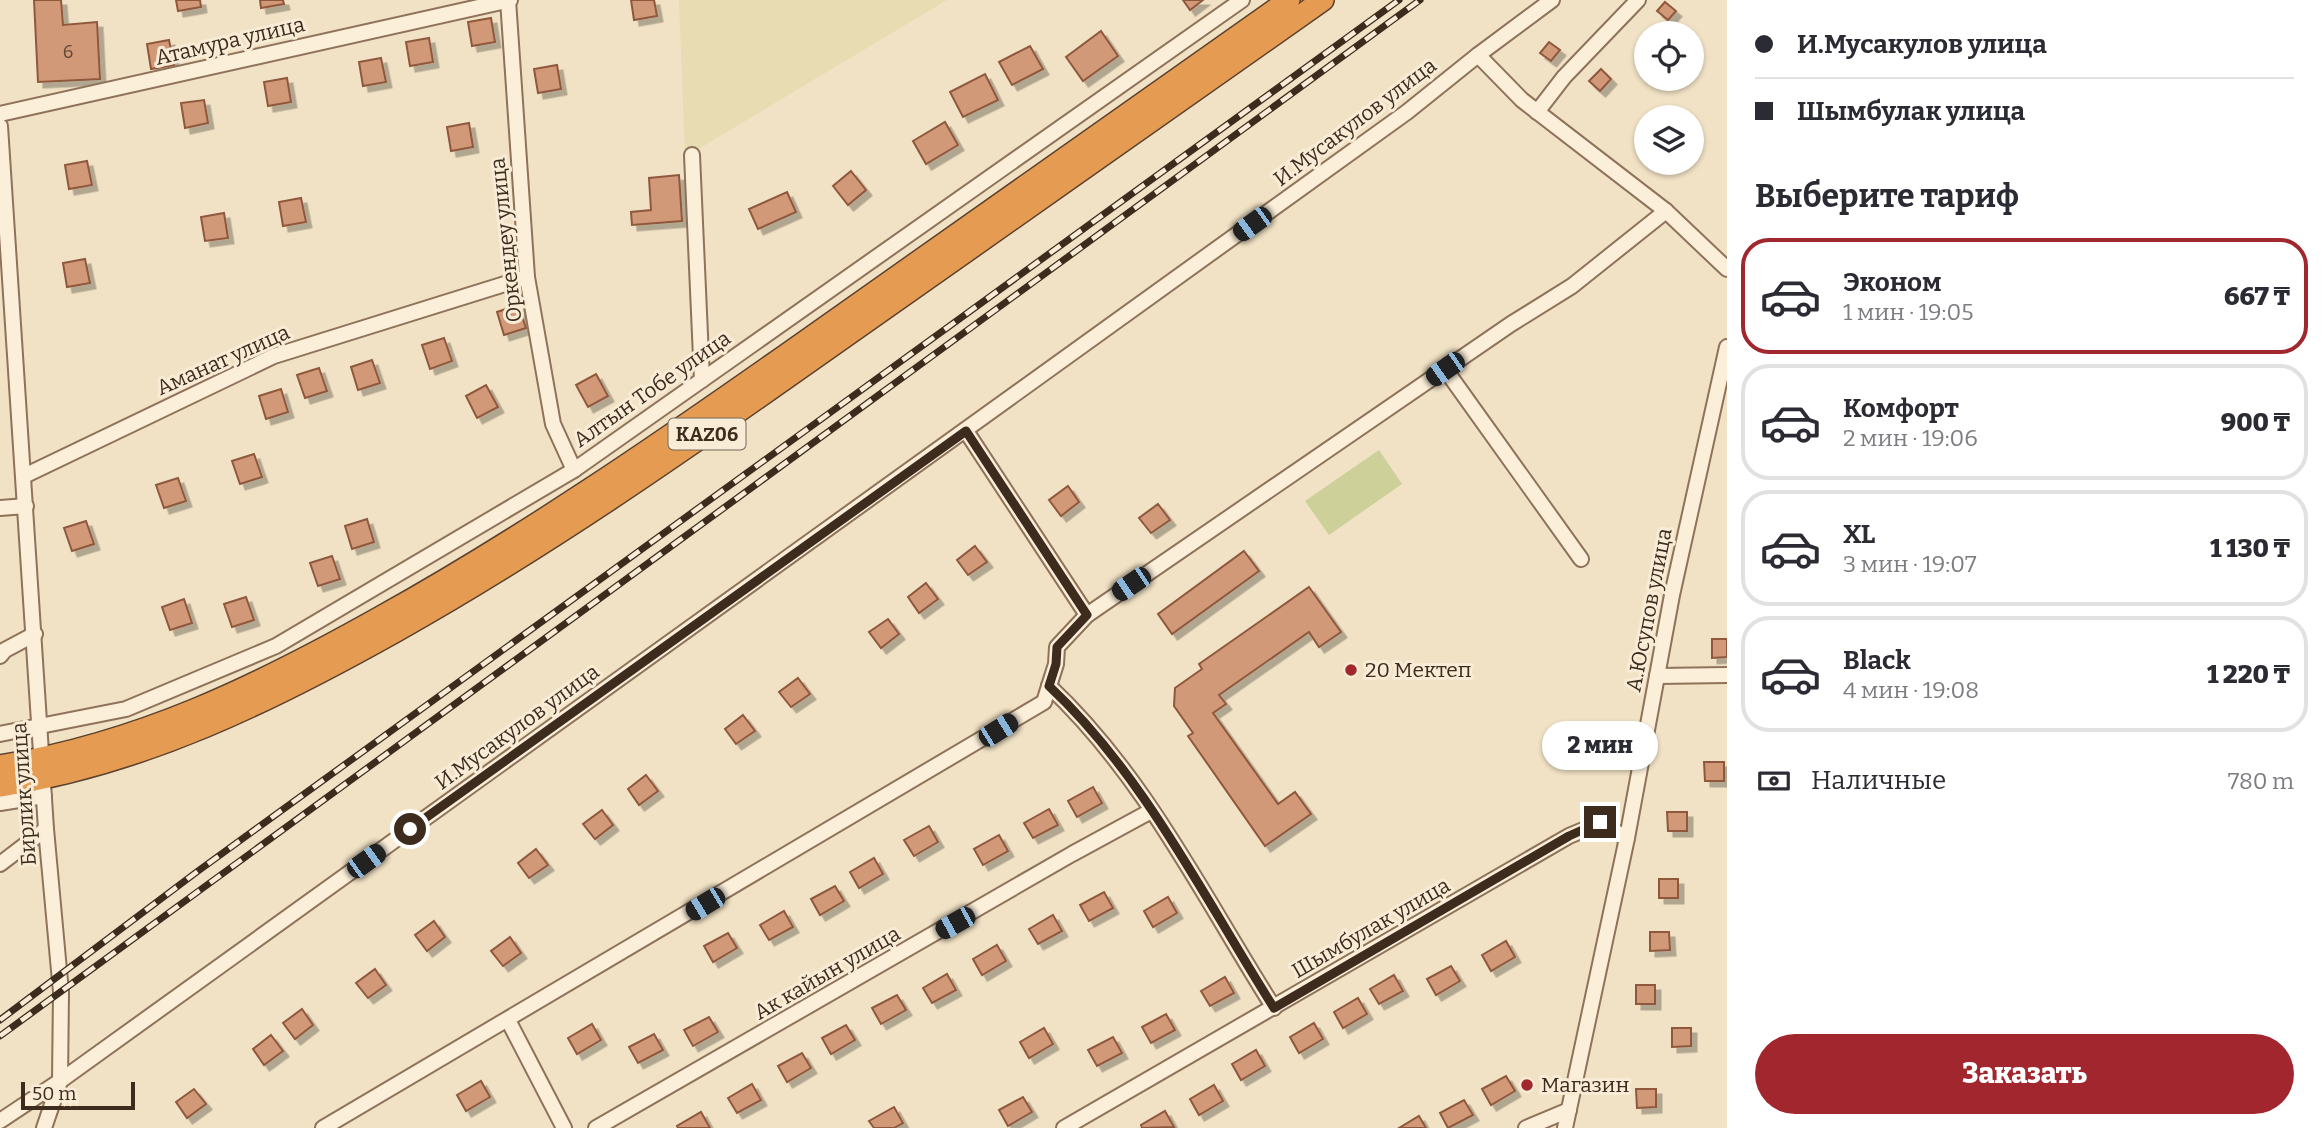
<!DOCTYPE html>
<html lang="ru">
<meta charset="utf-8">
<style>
body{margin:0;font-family:Bitter,serif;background:#f2f2f3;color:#2b2b33;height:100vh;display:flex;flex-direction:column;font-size:26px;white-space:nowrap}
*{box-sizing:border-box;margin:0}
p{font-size:23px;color:#7c7c81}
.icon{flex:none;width:38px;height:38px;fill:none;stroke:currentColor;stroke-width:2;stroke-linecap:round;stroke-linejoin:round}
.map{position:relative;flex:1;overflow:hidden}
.details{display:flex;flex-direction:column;background:#fff;width:595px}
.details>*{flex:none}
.guide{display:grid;align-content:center;height:154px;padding:0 28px;background:#fff}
.controls{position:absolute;left:1634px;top:21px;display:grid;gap:14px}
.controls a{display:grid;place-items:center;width:70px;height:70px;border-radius:50%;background:#fff;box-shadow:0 2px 5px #0004;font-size:35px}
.scale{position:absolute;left:21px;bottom:18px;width:114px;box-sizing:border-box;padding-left:7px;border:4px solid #3d2c1e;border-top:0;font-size:19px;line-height:24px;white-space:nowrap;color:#3d2c1e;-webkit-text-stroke:5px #f8ecd6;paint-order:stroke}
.end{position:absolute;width:32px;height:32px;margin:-16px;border:9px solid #3d2c1e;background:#fff;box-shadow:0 0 0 4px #fff}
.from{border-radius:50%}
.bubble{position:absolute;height:49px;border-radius:24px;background:#fff;box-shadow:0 2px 5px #0004;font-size:23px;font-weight:800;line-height:49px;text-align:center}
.car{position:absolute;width:21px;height:42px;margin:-21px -10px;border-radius:9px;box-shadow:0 0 5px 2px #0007;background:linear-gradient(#222 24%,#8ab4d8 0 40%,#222 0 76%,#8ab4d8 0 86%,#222 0)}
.guide b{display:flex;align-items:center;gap:24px;height:66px;font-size:26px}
.guide b+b{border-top:2px solid #e1e1e2}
.guide i{width:18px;height:18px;background:#2b2b33}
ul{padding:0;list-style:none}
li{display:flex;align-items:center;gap:21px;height:116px;margin:0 14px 10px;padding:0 14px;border:4px solid #e1e1e2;border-radius:28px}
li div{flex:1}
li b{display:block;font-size:26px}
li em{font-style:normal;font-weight:800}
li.current{border-color:#a1262e}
li>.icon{width:63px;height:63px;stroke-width:1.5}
h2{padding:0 28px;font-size:32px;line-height:84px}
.pay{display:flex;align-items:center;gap:18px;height:77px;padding:0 28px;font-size:26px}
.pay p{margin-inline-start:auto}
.cta{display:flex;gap:14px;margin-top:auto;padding:14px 28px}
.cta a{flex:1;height:80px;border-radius:42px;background:#a1262e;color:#fff;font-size:28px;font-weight:800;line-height:80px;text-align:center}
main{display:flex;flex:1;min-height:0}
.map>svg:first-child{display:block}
.farmland{fill:#e7dcb2}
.green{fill:#cdd098}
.building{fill:#d29979;stroke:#8f593e;stroke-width:2;filter:url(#shadow)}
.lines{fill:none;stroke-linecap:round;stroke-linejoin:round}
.minor-casing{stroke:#8e725a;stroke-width:18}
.highway-casing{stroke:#5c412e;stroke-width:24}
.minor{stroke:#fbefda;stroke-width:14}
.highway{stroke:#e59c52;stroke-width:21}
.rail-casing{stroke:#3d2c1e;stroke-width:7}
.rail{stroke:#f8ecd6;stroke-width:4.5;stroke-dasharray:13;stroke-linecap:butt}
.route{stroke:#3d2c1e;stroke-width:9}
.poi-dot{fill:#a1262e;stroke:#f8ecd6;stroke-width:2.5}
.labels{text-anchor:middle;stroke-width:6;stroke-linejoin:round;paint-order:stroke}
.number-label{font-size:18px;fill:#624735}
.shield{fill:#f8ecd6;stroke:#756655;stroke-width:2}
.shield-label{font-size:19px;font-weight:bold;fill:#3d2c1e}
.street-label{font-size:21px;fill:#3d2c1e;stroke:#f8ecd6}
.poi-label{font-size:21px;fill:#3d2c1e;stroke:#f8ecd6;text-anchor:start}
</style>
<main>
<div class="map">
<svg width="1727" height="1128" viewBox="0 0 1727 1128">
<defs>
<filter id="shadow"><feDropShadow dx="5.5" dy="5.5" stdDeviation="0" flood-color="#0004"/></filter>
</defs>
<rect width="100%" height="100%" fill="#f1e2c5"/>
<!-- farmland -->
<polygon class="farmland" points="679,0 947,0 685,157"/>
<!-- green -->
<polygon class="green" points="1379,450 1402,484 1329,535 1305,501"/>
<!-- building -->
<g class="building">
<polygon points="34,0 61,0 63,25 97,22 100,79 38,82"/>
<polygon points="176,0 200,0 201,7 178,11"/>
<polygon points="260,0 283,0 284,4 261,8"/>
<polygon points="631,0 654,0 657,16 634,20"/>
<polygon points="1183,0 1203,0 1190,10"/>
<polygon points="1665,2 1676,11 1668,20 1657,11"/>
<polygon points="491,18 495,42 472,46 468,22"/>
<polygon points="1101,31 1118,56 1083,81 1066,57"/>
<polygon points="429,38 433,62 410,66 406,42"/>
<polygon points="169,40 174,65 151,69 147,44"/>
<polygon points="1549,42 1560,50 1551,61 1540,53"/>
<polygon points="1030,46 1043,69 1012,85 999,62"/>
<polygon points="381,58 386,82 363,86 359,62"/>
<polygon points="557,65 561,89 538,93 534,69"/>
<polygon points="1601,69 1611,79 1600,91 1589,81"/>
<polygon points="985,74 998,100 963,117 950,92"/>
<polygon points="287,78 291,102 268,106 264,82"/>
<polygon points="204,100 208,123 185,128 181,103"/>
<polygon points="945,122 958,145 926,164 913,141"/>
<polygon points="469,123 473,147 451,151 447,127"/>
<polygon points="87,161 92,185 69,189 65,165"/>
<polygon points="851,171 866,190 848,205 833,186"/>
<polygon points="679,175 682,221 632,225 631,212 651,210 649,178"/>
<polygon points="787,192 796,212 758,229 749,209"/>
<polygon points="301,198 306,222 283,226 279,202"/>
<polygon points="224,213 228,238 205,241 201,217"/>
<polygon points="85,259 90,283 67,287 63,263"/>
<polygon points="518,305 526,328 504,335 497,312"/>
<polygon points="444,338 452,361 430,369 422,345"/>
<polygon points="372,360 380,383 358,390 351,367"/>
<polygon points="319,368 327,391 305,398 297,375"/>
<polygon points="596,374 608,396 588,407 576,385"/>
<polygon points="486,385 498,407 477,418 466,396"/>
<polygon points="281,389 288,412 266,419 259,396"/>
<polygon points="254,454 262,477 240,484 232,461"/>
<polygon points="178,478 186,501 164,508 156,485"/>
<polygon points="1068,486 1079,502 1061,516 1049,500"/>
<polygon points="1158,504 1170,520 1151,533 1139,518"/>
<polygon points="367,519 374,542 352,549 345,526"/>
<polygon points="86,521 94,544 72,551 64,528"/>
<polygon points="975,546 987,562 968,575 957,560"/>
<polygon points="1244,551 1259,571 1172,634 1158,614"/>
<polygon points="332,556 340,579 318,586 310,563"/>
<polygon points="926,583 938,599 919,613 908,597"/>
<polygon points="1309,587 1341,632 1319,647 1309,632 1219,695 1226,704 1213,713 1278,804 1295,792 1311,814 1265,846 1188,736 1193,733 1174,706 1175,688 1202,669 1199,664"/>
<polygon points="246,597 254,620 232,627 224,604"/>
<polygon points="184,599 192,623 170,630 162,607"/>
<polygon points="888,619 899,634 881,648 869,632"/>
<polygon points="1712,639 1727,639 1727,657 1712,658"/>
<polygon points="798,678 810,694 791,707 779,692"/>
<polygon points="743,715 755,731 736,744 725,729"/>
<polygon points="1704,762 1724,762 1724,781 1705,781"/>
<polygon points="646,775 658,791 639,805 628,789"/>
<polygon points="1093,787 1102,803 1077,817 1068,801"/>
<polygon points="1049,809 1058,825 1033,838 1024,823"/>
<polygon points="602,810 613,825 595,839 583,824"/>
<polygon points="1667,812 1687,812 1687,831 1668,831"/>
<polygon points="929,826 938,842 914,856 904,840"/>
<polygon points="999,835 1008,851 983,865 974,849"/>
<polygon points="536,849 548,865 529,878 518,863"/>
<polygon points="874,858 883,874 859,888 850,872"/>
<rect x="1659" y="879" width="19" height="19"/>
<polygon points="835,886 844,901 820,915 811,899"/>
<polygon points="1104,892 1113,908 1089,921 1080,905"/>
<polygon points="1168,897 1177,913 1153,927 1144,911"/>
<polygon points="784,911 793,927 769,940 760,925"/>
<polygon points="1053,915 1062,931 1038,944 1029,929"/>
<polygon points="434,921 445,937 427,951 415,935"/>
<polygon points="1650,932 1669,932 1670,950 1650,951"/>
<polygon points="728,933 737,948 713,962 704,946"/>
<polygon points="510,937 521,953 503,966 491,951"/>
<polygon points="1506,941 1515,957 1491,971 1482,955"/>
<polygon points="997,945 1006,961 982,975 973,959"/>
<polygon points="1451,966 1460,981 1436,995 1427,979"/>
<polygon points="375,969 386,985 368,998 356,983"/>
<polygon points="947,974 956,990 932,1003 923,988"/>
<polygon points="1394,975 1403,991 1379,1004 1370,989"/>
<polygon points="1225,977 1234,993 1210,1006 1201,991"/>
<rect x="1636" y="985" width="19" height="19"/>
<polygon points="897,995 906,1010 881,1024 872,1008"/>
<polygon points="1358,998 1367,1014 1343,1028 1334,1012"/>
<polygon points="302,1009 313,1025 295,1039 283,1023"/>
<polygon points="1166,1014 1175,1030 1151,1043 1142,1027"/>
<polygon points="709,1017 718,1032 693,1046 684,1030"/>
<polygon points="1314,1023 1323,1039 1299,1053 1290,1037"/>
<polygon points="592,1024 601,1040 577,1054 568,1038"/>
<polygon points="846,1025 855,1040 831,1054 822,1038"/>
<polygon points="1044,1028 1053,1044 1029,1058 1020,1042"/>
<polygon points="1672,1028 1691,1028 1691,1046 1672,1047"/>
<polygon points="654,1034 663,1050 638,1063 629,1047"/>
<polygon points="271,1035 283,1051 264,1065 253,1049"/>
<polygon points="1113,1037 1122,1053 1097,1066 1088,1050"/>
<polygon points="1256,1050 1265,1066 1241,1080 1232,1064"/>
<polygon points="802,1053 811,1068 787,1082 778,1066"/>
<polygon points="1506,1076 1515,1091 1491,1105 1482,1089"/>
<polygon points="481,1081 490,1097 466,1111 457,1095"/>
<polygon points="752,1084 761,1100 737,1113 728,1098"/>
<polygon points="1214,1085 1223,1101 1199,1115 1190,1099"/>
<polygon points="194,1089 206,1104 187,1118 176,1102"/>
<polygon points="1636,1089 1656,1089 1656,1107 1637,1108"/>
<polygon points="1023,1097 1032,1112 1008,1126 999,1110"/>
<polygon points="1464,1100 1473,1115 1448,1128 1440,1113"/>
<polygon points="894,1107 903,1123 894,1128 874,1128 869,1121"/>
<polygon points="1165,1111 1174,1127 1142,1128 1141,1125"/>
<polygon points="701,1112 710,1128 678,1128 677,1126"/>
<polygon points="1419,1116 1426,1128 1399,1128"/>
</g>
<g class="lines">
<!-- minor casing -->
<g class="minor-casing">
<g id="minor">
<polyline points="508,0 527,277 553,424 574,470"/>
<polyline points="1478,55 1552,0"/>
<polyline points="1537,112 1564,77 1638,0"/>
<polyline points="0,114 510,0"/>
<polyline points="0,126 46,829 61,992 60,1081 44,1128"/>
<polyline points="692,155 702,380"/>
<polyline points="1445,369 1581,559"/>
<polyline points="966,431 1087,615"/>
<polyline points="24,476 274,356 527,277"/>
<polyline points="0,508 26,506"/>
<polyline points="0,656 5,650 35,634"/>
<polyline points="1657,676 1727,675"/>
<path d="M1049,686C1145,776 1204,898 1274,1008"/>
<polyline points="0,734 126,709 276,646 574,470 1242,0"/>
<polyline points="0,803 44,796"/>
<polyline points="0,864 46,829"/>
<polyline points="508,1020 564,1128"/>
<polyline points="0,1121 60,1081 1407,112 1478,55 1522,100 1666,211 1727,269"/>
<polyline points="323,1128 1044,702 1056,664 1057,647 1087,615 1511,324 1572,286 1666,211"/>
<polyline points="596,1128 1072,854 1151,811"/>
<polyline points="1064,1128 1569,836 1600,823 1627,838"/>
<polyline points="1526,1128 1569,1110"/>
<polyline points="1565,1128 1627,838 1672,595 1727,347"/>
</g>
</g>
<!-- highway casing -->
<g class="highway-casing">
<g id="highway">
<path d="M0,766C140,743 256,687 379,618C523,538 658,445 793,350C958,233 1124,117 1289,0"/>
<path d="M0,786C144,764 271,701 396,631C542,549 677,455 813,359C983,239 1153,120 1323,0"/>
</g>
</g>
<!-- minor -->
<use href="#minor" class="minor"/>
<!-- highway -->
<use href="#highway" class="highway"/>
<!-- rail casing -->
<g class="rail-casing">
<g id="rail">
<polyline points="0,1020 198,871 1399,0"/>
<polyline points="0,1036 1420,0"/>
</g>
</g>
<!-- rail -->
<use href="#rail" class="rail"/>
</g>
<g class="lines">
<!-- route -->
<path class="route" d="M410,829L966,431L1087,615L1057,647L1056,664L1049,686C1145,776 1204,898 1274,1008L1569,836L1600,822"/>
</g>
<!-- markers -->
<g class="poi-dot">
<circle cx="1351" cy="670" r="7"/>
<circle cx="1527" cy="1085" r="7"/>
</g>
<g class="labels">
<!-- number labels -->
<g class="number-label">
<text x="68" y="58">6</text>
</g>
<!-- shield labels -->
<rect class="shield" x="668.5" y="418.5" width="77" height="31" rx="5"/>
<g class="shield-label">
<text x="707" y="441">KАZ06</text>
</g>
<!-- street labels -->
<g class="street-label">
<text transform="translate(230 41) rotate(-13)" y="7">Атамура улица</text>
<text transform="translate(1355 122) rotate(-37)" y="7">И.Мусакулов улица</text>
<text transform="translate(506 240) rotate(-96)" y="7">Оркендеу улица</text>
<text transform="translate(223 360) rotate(-24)" y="7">Аманат улица</text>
<text transform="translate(652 389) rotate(-35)" y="7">Алтын Тобе улица</text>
<text transform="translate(1649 610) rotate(-79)" y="7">А.Юсупов улица</text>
<text transform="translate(517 727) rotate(-36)" y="7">И.Мусакулов улица</text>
<text transform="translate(24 794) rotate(-94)" y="7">Бирлик улица</text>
<text transform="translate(1371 928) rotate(-30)" y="7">Шымбулак улица</text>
<text transform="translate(827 973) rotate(-30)" y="7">Ак кайын улица</text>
</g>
<!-- poi labels -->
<g class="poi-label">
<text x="1365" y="677">20 Мектеп</text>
<text x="1541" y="1092">Магазин</text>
</g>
</g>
</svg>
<div class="controls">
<a><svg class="icon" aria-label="locate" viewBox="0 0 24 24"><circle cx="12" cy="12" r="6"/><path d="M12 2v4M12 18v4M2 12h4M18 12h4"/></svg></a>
<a><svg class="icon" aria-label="layers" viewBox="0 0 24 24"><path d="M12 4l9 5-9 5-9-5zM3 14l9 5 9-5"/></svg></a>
</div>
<div class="scale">50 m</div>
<i class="end from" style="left:410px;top:829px"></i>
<i class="end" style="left:1600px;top:822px"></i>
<div class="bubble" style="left:1542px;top:721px;width:116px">2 мин</div>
<i class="car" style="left:1252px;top:224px;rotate:234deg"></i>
<i class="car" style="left:1445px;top:369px;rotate:235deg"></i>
<i class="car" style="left:1131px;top:584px;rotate:236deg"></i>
<i class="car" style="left:998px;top:730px;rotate:58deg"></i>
<i class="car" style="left:366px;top:861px;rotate:54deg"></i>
<i class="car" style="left:705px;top:904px;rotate:239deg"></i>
<i class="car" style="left:955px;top:923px;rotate:241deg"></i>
</div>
<section class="details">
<div class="guide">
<b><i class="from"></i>И.Мусакулов улица</b>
<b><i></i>Шымбулак улица</b>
</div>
<h2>Выберите тариф</h2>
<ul>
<li class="current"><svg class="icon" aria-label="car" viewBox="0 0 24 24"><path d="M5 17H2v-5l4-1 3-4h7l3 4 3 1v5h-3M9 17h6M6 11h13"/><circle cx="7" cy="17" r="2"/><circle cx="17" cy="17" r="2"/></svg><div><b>Эконом</b><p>1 мин · 19:05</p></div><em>667 ₸</em></li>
<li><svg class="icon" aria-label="car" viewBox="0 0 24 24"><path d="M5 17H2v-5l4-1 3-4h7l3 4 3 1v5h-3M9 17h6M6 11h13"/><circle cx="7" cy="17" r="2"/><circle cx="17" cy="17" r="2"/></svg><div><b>Комфорт</b><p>2 мин · 19:06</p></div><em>900 ₸</em></li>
<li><svg class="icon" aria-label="car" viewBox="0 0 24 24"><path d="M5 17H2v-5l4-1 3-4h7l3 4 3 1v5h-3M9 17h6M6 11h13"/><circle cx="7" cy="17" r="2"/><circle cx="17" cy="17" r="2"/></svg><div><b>XL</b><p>3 мин · 19:07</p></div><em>1 130 ₸</em></li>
<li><svg class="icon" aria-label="car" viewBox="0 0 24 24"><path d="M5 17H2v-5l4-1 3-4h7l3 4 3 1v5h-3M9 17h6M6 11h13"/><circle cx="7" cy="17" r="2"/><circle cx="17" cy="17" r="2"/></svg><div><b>Black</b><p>4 мин · 19:08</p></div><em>1 220 ₸</em></li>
</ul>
<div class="pay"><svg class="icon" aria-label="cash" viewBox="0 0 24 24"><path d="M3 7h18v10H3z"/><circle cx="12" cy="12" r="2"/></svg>Наличные<p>780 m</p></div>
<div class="cta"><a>Заказать</a></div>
</section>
</main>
